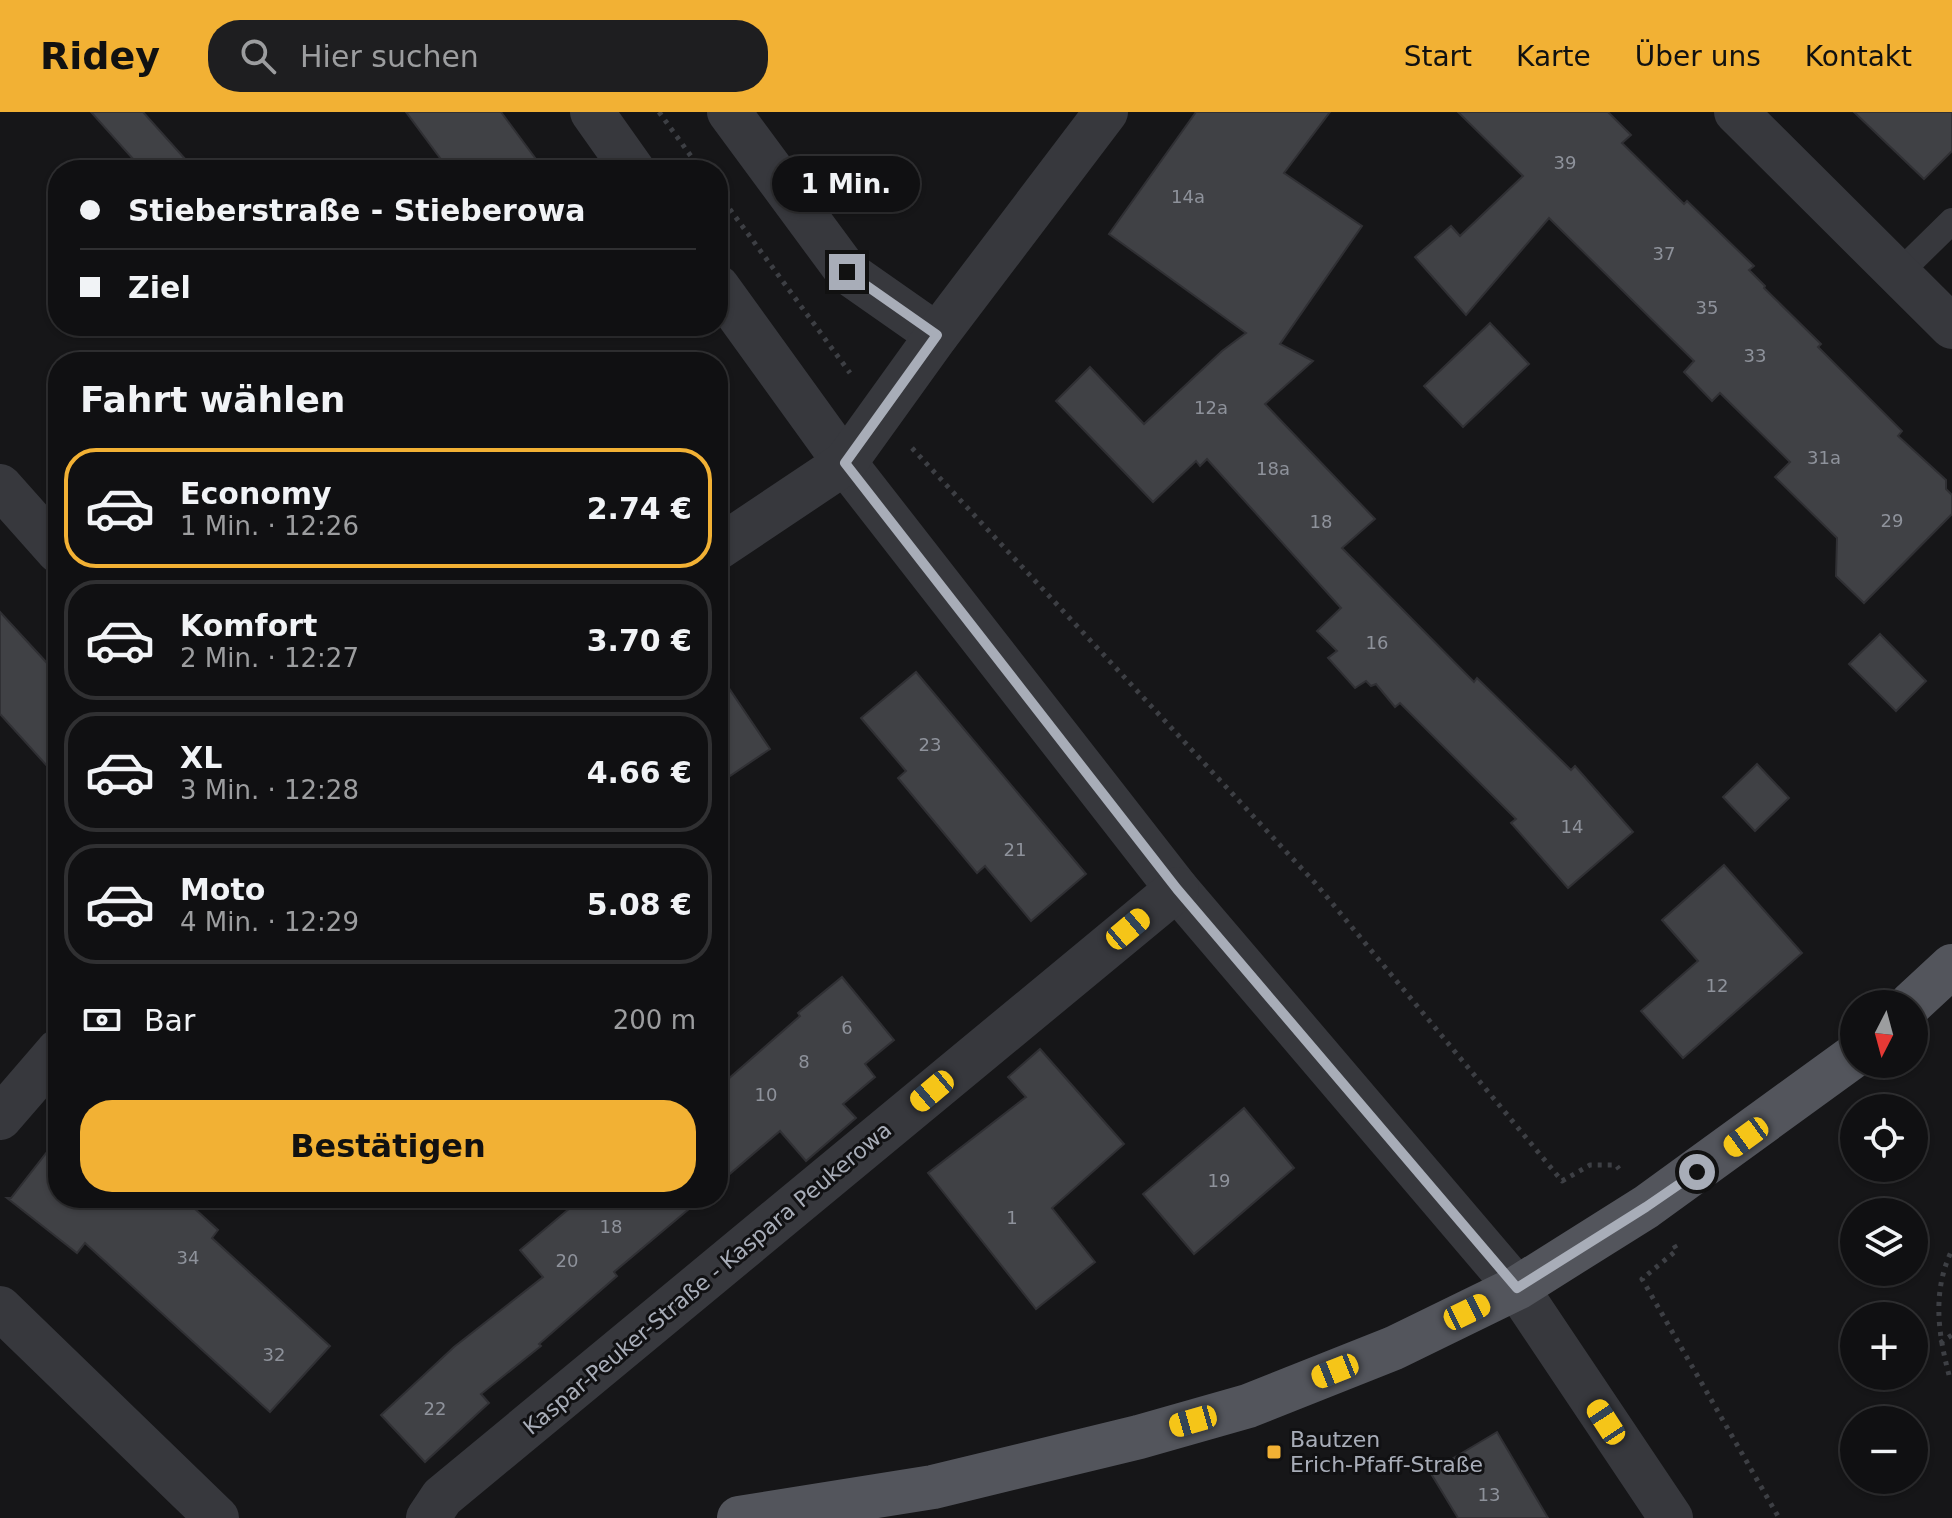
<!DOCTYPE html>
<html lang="de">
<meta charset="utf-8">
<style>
body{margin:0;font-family:"DejaVu Sans",sans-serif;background:#1e1e20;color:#f1f3f6;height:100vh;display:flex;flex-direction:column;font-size:30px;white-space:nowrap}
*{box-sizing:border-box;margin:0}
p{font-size:26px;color:#9c9d9f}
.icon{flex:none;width:44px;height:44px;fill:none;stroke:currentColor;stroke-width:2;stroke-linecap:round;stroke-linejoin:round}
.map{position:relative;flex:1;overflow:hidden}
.details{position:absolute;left:48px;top:240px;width:680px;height:856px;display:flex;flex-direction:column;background:#101012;border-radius:32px;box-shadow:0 2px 6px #0004,0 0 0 2px #303032}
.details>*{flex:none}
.guide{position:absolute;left:48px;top:48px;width:680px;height:176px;border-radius:32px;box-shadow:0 2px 6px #0004,0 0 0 2px #303032;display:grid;align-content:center;height:176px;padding:0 32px;background:#101012}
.needle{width:52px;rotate:186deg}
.tools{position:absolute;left:1840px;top:878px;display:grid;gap:16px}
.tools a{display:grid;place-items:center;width:88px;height:88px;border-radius:50%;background:#101012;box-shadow:0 2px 6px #0004,0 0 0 2px #303032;font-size:40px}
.end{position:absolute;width:36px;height:36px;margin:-18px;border:10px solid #a8adb8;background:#111;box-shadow:0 0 0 4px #111}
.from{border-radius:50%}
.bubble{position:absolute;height:56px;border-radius:28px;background:#101012;box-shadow:0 2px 6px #0004,0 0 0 2px #303032;font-size:26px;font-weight:700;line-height:56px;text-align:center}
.car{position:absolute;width:24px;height:48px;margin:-24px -12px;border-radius:10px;box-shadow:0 0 6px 2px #0007;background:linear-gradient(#f5c518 24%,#345 0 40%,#f5c518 0 76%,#345 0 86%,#f5c518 0)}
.guide b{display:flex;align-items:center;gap:28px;height:76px;font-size:30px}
.guide b+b{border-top:2px solid #303032}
.guide i{width:20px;height:20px;background:#f1f3f6}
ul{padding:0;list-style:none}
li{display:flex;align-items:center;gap:24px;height:120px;margin:0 16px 12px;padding:0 16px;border:4px solid #303032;border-radius:32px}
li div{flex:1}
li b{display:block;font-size:30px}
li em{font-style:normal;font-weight:700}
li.active{border-color:#f2b134}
li>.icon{width:72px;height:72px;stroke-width:1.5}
h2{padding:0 32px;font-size:36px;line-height:96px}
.pay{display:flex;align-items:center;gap:20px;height:88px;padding:0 32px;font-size:30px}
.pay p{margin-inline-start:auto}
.button{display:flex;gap:16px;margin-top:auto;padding:16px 32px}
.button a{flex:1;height:92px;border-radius:32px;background:#f2b134;color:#111;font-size:32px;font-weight:700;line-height:92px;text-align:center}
header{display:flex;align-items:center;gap:48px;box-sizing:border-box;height:112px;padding:0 40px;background:#f2b134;color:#111}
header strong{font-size:38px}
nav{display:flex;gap:44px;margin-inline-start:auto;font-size:28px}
.search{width:560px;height:72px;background:#1e1e20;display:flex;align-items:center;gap:20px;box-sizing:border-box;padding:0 28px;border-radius:32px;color:#9c9d9f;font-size:30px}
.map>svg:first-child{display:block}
.building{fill:#404145;stroke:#303034;stroke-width:2}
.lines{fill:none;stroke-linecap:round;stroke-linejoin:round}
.path{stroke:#3d3f44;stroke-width:5;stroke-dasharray:4 6;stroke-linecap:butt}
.lane{stroke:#37383d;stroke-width:26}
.street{stroke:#37383d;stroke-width:44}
.primary{stroke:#53555c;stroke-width:44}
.route{stroke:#a8adb8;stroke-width:10}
.poi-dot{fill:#f2b134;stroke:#111113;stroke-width:3}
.labels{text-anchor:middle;stroke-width:6;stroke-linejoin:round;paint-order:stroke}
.number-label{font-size:18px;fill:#8e929b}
.street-label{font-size:22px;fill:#a8adb8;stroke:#111113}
.poi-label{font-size:22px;fill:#a8adb8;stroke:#111113;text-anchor:start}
</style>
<header>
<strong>Ridey</strong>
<div class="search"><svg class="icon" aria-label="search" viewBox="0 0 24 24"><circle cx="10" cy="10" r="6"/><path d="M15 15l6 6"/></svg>Hier suchen</div>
<nav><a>Start</a><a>Karte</a><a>Über uns</a><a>Kontakt</a></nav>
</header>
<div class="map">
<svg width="1952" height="1406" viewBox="0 0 1952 1406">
<rect width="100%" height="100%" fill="#161618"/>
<!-- building -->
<g class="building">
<polygon points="91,0 143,0 195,58 143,58"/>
<polygon points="406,0 501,0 544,58 449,58"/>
<polygon points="1196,0 1330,0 1284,61 1362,114 1280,232 1313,249 1265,292 1375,407 1342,436 1474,570 1477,566 1571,658 1575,654 1633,720 1568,776 1511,711 1516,707 1400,591 1395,595 1376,572 1371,574 1366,569 1355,576 1328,546 1337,539 1317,519 1341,496 1207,347 1200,354 1196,349 1153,390 1056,289 1090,255 1144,312 1222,239 1246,221 1109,122"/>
<polygon points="1458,0 1608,0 1631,23 1622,31 1684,92 1687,89 1754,154 1749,158 1765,174 1764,176 1821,232 1818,235 1902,319 1898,324 1946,368 1946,377 1952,383 1952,402 1864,491 1836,464 1837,426 1775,365 1790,350 1720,281 1712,289 1684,260 1694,249 1549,106 1466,203 1415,145 1451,114 1460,124 1523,64"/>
<polygon points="1854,0 1952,0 1952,39 1924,67"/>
<polygon points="1490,211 1529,252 1463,315 1424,274"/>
<polygon points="0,500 58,563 58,666 0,602"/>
<polygon points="1880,522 1926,569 1896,599 1849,552"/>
<polygon points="718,560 770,637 718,672"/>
<polygon points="916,560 1086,762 1031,809 985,754 977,761 898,666 906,659 861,606"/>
<polygon points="1757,652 1789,686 1755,719 1723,685"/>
<polygon points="1724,753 1802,841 1683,946 1641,899 1698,849 1662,808"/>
<polygon points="842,865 894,928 865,952 875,965 843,992 856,1006 806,1049 780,1019 718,1072 718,976 800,904 798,901"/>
<polygon points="1040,937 1124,1032 1052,1096 1095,1150 1036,1197 928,1061 1026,985 1008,965"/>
<polygon points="1244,996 1294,1056 1194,1142 1143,1082"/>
<polygon points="58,1026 58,1086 183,1086 218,1118 212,1126 330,1234 270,1300 85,1131 77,1141 7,1086 11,1086"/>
<polygon points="582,1086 702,1086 614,1160 617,1164 539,1232 541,1234 481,1282 489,1291 425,1350 381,1303 454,1235 543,1165 520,1138"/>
<polygon points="1497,1320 1548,1406 1458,1406 1430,1360"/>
</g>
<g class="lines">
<!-- path -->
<g class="path">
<polyline points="659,0 701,58"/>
<polyline points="718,81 850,261"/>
<polyline points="912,336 1317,773 1562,1069 1590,1053 1616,1053 1619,1057"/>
<polyline points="1674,1133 1677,1138 1642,1167 1779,1406"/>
<polyline points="1940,1231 1952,1223"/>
<path d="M1949,1263C1938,1221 1932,1179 1952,1138"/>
</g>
<!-- lane -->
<polyline class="lane" points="1898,162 1952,109"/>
<!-- street -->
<g class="street">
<polyline points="592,0 633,58"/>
<polyline points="729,0 847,160 937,223"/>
<polyline points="1736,0 1952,215"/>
<polyline points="718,175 845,351 1177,777 1517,1176 1671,1406"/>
<polyline points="0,374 58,439"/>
<polyline points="718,436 845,351 937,223 1106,0"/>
<polyline points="0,1006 58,939"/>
<polyline points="0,1196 217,1406"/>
<polyline points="428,1406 442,1385 1177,777"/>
</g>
<!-- primary -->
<g class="primary">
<polyline points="1911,892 1952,854"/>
<polyline points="739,1406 933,1375 1139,1325 1248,1294 1394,1236 1517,1176 1646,1095 1854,944"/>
</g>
</g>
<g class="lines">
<!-- route -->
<polyline class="route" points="847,160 937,223 845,351 1177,777 1517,1176 1646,1095 1697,1060"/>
</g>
<!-- markers -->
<rect class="poi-dot" x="1266" y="1332" width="16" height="16" rx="4"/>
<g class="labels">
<!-- number labels -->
<g class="number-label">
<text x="1565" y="57">39</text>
<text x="1188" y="91">14a</text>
<text x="1664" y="148">37</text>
<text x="1707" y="202">35</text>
<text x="1755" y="250">33</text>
<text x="1211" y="302">12a</text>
<text x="1824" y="352">31a</text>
<text x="1273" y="363">18a</text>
<text x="1892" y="415">29</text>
<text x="1321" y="416">18</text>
<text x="1377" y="537">16</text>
<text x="930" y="639">23</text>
<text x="1572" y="721">14</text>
<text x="1015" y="744">21</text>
<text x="1717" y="880">12</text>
<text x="847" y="922">6</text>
<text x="804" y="956">8</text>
<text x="766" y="989">10</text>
<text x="1219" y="1075">19</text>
<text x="1012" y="1112">1</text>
<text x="611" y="1121">18</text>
<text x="188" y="1152">34</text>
<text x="567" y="1155">20</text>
<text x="274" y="1249">32</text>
<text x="435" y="1303">22</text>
<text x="1489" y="1389">13</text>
</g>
<!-- street labels -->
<g class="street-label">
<text transform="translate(707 1166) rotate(-40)" y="8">Kaspar-Peuker-Straße - Kaspara Peukerowa</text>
</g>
<!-- poi labels -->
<g class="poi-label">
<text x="1290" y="1335">Bautzen<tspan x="1290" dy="25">Erich-Pfaff-Straße</tspan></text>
</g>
</g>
</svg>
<div class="tools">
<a><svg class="needle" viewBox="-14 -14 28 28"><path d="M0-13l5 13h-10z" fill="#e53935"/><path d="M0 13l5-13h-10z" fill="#9c9d9f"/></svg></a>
<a><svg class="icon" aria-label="locate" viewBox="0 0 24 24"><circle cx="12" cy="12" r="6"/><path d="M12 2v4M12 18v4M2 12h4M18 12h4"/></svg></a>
<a><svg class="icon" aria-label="layers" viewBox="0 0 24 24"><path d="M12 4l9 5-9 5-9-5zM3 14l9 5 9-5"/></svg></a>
<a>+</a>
<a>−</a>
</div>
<i class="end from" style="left:1697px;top:1060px"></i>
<i class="end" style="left:847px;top:160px"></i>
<div class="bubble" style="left:772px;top:44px;width:148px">1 Min.</div>
<i class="car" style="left:1128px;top:817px;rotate:50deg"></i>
<i class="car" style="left:932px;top:979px;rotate:230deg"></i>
<i class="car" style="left:1746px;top:1025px;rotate:234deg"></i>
<i class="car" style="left:1467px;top:1200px;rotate:64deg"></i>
<i class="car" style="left:1335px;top:1259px;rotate:248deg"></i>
<i class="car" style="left:1193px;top:1309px;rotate:254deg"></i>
<i class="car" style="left:1606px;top:1310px;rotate:327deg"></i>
<div class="guide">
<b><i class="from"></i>Stieberstraße - Stieberowa</b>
<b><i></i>Ziel</b>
</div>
<section class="details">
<h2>Fahrt wählen</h2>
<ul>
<li class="active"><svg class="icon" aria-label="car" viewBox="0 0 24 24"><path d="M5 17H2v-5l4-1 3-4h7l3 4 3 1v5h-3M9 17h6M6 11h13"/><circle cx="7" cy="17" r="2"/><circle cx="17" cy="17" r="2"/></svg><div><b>Economy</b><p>1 Min. · 12:26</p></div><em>2.74 €</em></li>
<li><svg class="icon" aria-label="car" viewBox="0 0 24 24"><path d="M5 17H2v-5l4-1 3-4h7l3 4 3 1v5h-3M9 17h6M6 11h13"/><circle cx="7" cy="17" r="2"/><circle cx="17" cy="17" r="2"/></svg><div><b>Komfort</b><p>2 Min. · 12:27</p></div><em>3.70 €</em></li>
<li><svg class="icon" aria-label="car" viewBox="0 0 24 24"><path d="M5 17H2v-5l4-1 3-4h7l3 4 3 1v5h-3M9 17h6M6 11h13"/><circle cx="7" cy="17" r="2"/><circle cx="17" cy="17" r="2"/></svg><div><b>XL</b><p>3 Min. · 12:28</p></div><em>4.66 €</em></li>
<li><svg class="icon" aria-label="car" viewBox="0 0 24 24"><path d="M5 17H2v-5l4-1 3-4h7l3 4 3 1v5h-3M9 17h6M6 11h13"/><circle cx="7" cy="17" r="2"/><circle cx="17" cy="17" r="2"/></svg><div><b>Moto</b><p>4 Min. · 12:29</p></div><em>5.08 €</em></li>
</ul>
<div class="pay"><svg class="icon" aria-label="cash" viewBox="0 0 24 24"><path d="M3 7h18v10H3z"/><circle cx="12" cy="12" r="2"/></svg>Bar<p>200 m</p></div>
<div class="button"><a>Bestätigen</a></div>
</section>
</div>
